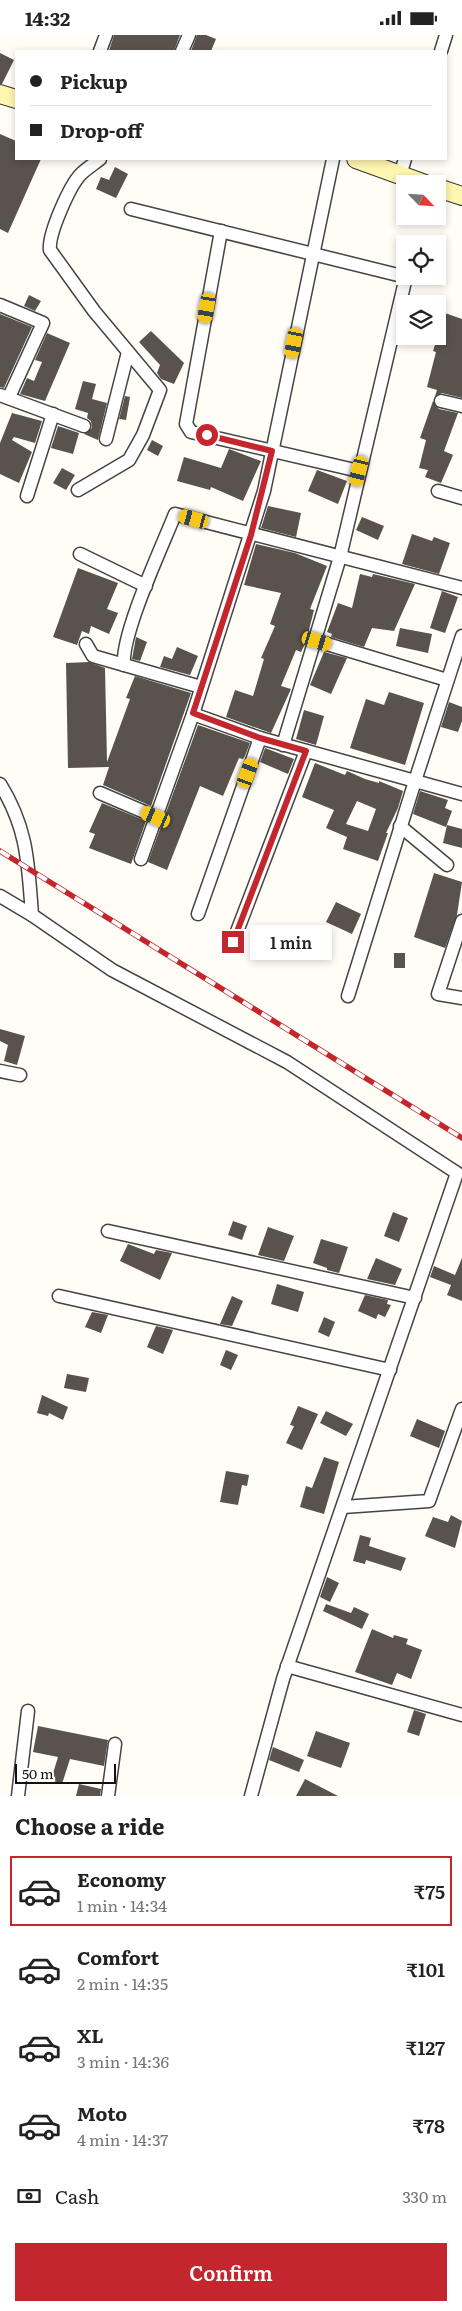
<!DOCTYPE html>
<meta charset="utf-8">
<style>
body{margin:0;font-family:Literata,serif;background:#f6f6f6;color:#222;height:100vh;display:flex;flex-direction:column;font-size:19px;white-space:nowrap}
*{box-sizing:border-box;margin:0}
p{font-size:16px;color:#767676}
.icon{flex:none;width:28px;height:28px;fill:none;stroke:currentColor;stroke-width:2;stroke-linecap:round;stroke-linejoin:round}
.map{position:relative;height:1761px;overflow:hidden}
.details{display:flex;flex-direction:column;background:#fff;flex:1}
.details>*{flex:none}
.top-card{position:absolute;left:15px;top:15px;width:432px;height:110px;border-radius:0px;box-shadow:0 2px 8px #0003;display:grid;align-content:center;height:110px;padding:0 15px;background:#fff}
.needle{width:32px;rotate:115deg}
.tools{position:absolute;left:396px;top:140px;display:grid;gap:10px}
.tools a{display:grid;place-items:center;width:50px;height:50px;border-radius:0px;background:#fff;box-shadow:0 2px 8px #0003;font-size:25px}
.scale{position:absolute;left:15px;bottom:12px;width:101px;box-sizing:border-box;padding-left:5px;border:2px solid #111;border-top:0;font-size:14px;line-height:18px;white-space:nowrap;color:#111;-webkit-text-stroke:4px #fff;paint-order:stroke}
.end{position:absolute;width:22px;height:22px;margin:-11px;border:6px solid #c4262e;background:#fff;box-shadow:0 0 0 2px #fff}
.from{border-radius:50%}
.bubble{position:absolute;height:35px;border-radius:0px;background:#fff;box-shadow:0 2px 8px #0003;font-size:16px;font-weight:600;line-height:35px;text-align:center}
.car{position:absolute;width:15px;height:30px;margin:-15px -8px;border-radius:6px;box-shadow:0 0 4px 1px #0007;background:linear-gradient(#f5c518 24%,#345 0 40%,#f5c518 0 76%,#345 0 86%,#f5c518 0)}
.top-card b{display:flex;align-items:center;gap:18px;height:48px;font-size:19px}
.top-card b+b{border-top:1px solid #e0e0e0}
.top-card i{width:12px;height:12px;background:#222}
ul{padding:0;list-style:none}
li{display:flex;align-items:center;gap:15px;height:70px;margin:0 10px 8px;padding:0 5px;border:2px solid transparent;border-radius:0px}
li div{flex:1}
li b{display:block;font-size:19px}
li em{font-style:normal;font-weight:600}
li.current{border-color:#c4262e}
li>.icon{width:45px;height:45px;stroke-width:1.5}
h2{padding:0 15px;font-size:22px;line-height:60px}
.pay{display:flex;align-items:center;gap:12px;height:55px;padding:0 15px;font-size:19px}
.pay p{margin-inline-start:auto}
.cta{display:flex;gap:10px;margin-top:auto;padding:10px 15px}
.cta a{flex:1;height:58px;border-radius:0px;background:#c4262e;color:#fff;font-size:20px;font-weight:600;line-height:58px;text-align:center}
.status{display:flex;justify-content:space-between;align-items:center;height:35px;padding:0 25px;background:#fff;direction:ltr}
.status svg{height:14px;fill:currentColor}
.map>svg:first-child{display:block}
.building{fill:#5a524d;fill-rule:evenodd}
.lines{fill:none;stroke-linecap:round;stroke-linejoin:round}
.street-casing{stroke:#444;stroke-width:15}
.secondary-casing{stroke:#333;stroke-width:20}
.street{stroke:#fff;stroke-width:12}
.secondary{stroke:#fff6b0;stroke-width:18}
.rail-casing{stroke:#c4262e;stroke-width:5.5}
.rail{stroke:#fff;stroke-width:4;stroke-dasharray:11;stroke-linecap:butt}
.route{stroke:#c4262e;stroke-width:6}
</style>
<div class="status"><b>14:32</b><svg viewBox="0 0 49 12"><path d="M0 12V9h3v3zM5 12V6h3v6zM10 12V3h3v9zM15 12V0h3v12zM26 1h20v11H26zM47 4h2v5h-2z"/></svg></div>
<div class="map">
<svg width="462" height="1761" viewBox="0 0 462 1761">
<rect width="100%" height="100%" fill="#fffdf5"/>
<!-- building -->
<g class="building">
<polygon points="114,0 180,0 174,16 109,16"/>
<polygon points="197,0 206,0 216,4 211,16 191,16"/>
<polygon points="0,18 14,25 2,49 0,49"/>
<polygon points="0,99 16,106 16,124 41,124 8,198 0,194"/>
<polygon points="115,132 128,139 116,163 96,154 101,142 109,145"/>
<polygon points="29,260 41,266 35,276 24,271"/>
<polygon points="445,278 462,284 462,363 442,358 435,361 437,355 427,352 436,317 433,316"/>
<polygon points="0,279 32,292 4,353 0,352"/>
<polygon points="151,296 184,328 174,349 161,344 157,338 160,330 139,307"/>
<polygon points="47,298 70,308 45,366 20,359 27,343 34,346 42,327 35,325"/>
<polygon points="83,346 96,349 92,364 107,368 98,405 84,399 92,393 91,386 87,383 88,378 75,374"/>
<polygon points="125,361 130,362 126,385 119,384"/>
<polygon points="433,366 439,374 458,378 444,416 453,420 441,448 425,442 428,435 419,433 426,405 420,403"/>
<polygon points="12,378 42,386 35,408 14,402 12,405 32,417 19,448 0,439 0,408"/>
<polygon points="58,391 79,398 73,419 51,413"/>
<polygon points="152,405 163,411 158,421 147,415"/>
<polygon points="229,414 261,426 243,466 211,452 210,455 177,446 184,422 221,433"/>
<polygon points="62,433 75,440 66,455 53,448"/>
<polygon points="317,435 347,446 338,469 308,456"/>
<polygon points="268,471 301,478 296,502 261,493"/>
<polygon points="362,482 384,491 378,505 356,495"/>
<polygon points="412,499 432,506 434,502 450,508 439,539 402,529"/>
<polygon points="256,509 295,518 327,531 310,574 314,575 306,607 301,617 296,615 281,651 291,654 271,698 226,682 235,655 253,661 264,624 261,623 275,591 270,589 281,558 244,550"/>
<polygon points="78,533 118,548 107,574 118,578 109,599 91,591 89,599 82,596 77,610 53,602"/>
<polygon points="360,539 372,542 373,539 415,549 394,596 372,593 364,612 331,602 332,599 327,597 338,568 352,573"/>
<polygon points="442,556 458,562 445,598 430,593"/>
<polygon points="400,593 432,599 428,618 396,611"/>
<polygon points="136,602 147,607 140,626 132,624"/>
<polygon points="177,612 198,621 190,640 160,632 164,621 172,624"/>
<polygon points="324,617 347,623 331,659 310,650"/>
<polygon points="89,627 105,633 107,727 130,664 126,663 135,641 191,658 151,771 103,750 109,732 68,733 66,628"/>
<polygon points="389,657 424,668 405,730 350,713 366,664 384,670"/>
<polygon points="449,667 462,672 462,686 458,697 441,692"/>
<polygon points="304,675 324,681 316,710 296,704"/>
<polygon points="198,690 250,708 245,721 243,724 239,723 223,761 200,751 167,835 148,827"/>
<polygon points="265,713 294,724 288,739 260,727"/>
<path d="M315,728L345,740L347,736L365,744L379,748V746L403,756L398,773L386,798H388L378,826L343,814L347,802L326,793L334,775L302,762ZM357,766L376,774L368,796L346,789Z"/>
<polygon points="420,756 448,765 445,773 452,776 446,792 413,779"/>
<polygon points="102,768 146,786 131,829 89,813 95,799 89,797"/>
<polygon points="447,790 462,794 462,813 443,808"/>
<polygon points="434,838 462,847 457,880 445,913 414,902"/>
<polygon points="336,867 361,879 352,899 326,887"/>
<rect x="394" y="918" width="11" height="15"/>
<polygon points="0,994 25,1001 17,1030 4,1026 8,1010 0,1006"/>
<polygon points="393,1177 408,1183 399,1207 384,1201"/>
<polygon points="233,1186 247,1191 242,1205 228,1200"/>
<polygon points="268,1192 294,1201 284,1226 258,1220"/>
<polygon points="321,1204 348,1212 339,1238 327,1235 327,1233 313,1228"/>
<polygon points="128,1209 154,1219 156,1215 172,1218 160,1245 120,1226"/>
<polygon points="376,1223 402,1234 395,1250 367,1244"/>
<polygon points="462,1223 462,1266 447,1260 451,1250 430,1242 434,1231 455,1240"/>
<polygon points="277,1249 304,1257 298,1277 271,1269"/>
<polygon points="365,1260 388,1265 387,1269 391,1270 385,1282 378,1279 376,1284 358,1276"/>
<polygon points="232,1261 243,1266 232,1291 220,1289"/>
<polygon points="92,1277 108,1280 101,1298 85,1292"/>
<polygon points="324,1282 335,1287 329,1302 318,1297"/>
<polygon points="156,1291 173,1295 163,1319 147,1312"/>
<polygon points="226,1315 238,1320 231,1335 220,1330"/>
<polygon points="67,1339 89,1343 86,1357 64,1353"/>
<polygon points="42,1360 68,1372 63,1385 49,1378 48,1381 37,1378"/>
<polygon points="298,1371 318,1379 302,1415 286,1408 294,1391 290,1390"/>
<polygon points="326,1376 353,1389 346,1401 320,1388"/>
<polygon points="417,1384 445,1396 439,1413 410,1401"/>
<polygon points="324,1422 339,1427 324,1479 300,1472 306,1451 312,1453"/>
<polygon points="226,1436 249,1440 247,1451 242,1450 238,1470 220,1467"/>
<polygon points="451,1480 462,1486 455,1513 425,1501 433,1482 448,1487"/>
<polygon points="360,1500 371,1503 369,1511 406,1523 401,1536 366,1525 365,1529 353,1526"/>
<polygon points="327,1542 339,1548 330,1567 320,1562"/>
<polygon points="326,1569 351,1578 354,1572 369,1579 362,1594 323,1576"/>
<polygon points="372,1594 393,1603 394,1600 408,1604 406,1609 422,1615 411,1644 397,1638 392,1650 355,1637"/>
<polygon points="414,1675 426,1679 419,1701 407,1697"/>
<polygon points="38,1691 108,1705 104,1731 70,1724 62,1749 51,1745 58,1722 33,1717"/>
<polygon points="316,1696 350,1708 341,1733 307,1721"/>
<polygon points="273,1712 304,1725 299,1737 269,1725"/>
<polygon points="305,1744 338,1761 296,1761"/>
<polygon points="79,1749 101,1754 100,1761 76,1761"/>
</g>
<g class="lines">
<!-- street casing -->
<g class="street-casing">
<g id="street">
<polyline points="100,16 106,0"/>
<polyline points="182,16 189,0"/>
<polyline points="441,16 446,0"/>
<polyline points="333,124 264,456 193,679 260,703 415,746 462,601"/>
<polyline points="400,140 405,124"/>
<polyline points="131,174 406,242 340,522 283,710"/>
<polyline points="221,196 186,389 191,397 359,436"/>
<polyline points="0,270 43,288 9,362"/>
<polyline points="0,360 84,391"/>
<polyline points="441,366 462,371"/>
<polyline points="106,404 128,317"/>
<path d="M78,455L129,425L143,400L160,355L94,276L50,215C48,199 70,150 81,139C87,133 94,129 100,124"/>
<polyline points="438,456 462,463"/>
<polyline points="27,461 53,379"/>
<polyline points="80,519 146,551"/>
<polyline points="317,606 447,645"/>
<polyline points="86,609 93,621 201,652"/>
<path d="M124,630C121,599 162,512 175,479L462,553"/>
<path d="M0,749C28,794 28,829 32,880"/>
<polyline points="100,758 156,782"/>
<polyline points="400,791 447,830"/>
<polyline points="141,824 193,679"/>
<polyline points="0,861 32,880 112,935 287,1027 457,1138 283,1644 251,1761"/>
<polyline points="198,879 260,703"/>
<polyline points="462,886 438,959 462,963"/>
<polyline points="233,907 306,716"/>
<polyline points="348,961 415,746 462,759"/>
<polyline points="0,1036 20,1040"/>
<polyline points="108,1196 415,1263"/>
<polyline points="59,1261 390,1335"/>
<polyline points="343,1472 429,1466 462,1374"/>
<polyline points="287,1631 462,1680"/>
<polyline points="18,1761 28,1676"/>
<polyline points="108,1761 115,1709"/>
</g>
</g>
<!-- secondary casing -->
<g class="secondary-casing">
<g id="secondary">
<polyline points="0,59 16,64"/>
<polyline points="356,124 425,149"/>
<polyline points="438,153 462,161"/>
</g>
</g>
<!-- street -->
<use href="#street" class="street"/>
<!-- secondary -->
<use href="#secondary" class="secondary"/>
<!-- rail casing -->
<g class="rail-casing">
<polyline id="rail" points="0,816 462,1103"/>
</g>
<!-- rail -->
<use href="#rail" class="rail"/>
</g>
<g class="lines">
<!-- route -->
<polyline class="route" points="207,400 272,416 251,500 193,678 260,703 306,716 233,907"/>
</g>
</svg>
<div class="tools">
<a><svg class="needle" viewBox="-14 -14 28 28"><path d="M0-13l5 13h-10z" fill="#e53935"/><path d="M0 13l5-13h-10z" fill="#767676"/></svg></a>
<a><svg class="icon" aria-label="locate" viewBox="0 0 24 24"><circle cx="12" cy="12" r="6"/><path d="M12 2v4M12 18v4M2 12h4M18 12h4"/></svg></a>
<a><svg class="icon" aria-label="layers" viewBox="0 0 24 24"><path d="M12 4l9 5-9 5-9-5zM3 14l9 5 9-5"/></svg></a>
</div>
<div class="scale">50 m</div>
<i class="end from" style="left:207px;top:400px"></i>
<i class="end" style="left:233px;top:907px"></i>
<div class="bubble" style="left:250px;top:890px;width:82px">1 min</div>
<i class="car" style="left:207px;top:273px;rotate:190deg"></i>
<i class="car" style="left:294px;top:308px;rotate:191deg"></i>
<i class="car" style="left:359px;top:436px;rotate:194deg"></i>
<i class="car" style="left:194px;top:484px;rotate:285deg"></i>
<i class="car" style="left:317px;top:606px;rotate:107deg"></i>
<i class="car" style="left:248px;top:738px;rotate:20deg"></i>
<i class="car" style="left:156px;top:782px;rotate:293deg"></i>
<div class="top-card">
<b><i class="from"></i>Pickup</b>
<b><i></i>Drop-off</b>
</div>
</div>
<section class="details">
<h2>Choose a ride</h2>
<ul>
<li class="current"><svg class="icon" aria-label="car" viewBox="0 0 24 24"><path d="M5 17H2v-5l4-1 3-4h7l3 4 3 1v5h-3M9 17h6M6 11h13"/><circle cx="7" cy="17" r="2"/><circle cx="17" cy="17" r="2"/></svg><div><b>Economy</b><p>1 min · 14:34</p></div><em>₹75</em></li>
<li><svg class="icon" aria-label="car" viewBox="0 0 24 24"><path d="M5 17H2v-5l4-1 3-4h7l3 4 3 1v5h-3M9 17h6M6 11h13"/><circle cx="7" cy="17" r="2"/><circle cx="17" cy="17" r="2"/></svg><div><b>Comfort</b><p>2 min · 14:35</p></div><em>₹101</em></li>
<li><svg class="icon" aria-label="car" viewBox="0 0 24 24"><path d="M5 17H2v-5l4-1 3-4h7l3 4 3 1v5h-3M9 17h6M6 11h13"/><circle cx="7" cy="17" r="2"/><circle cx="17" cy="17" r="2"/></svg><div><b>XL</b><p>3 min · 14:36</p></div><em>₹127</em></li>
<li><svg class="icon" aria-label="car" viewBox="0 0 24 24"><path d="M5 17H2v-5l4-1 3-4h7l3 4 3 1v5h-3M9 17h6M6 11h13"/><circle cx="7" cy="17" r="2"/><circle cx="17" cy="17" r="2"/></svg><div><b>Moto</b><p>4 min · 14:37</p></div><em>₹78</em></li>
</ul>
<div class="pay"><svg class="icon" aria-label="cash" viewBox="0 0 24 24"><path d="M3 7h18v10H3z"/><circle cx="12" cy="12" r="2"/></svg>Cash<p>330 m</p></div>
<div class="cta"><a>Confirm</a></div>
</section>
